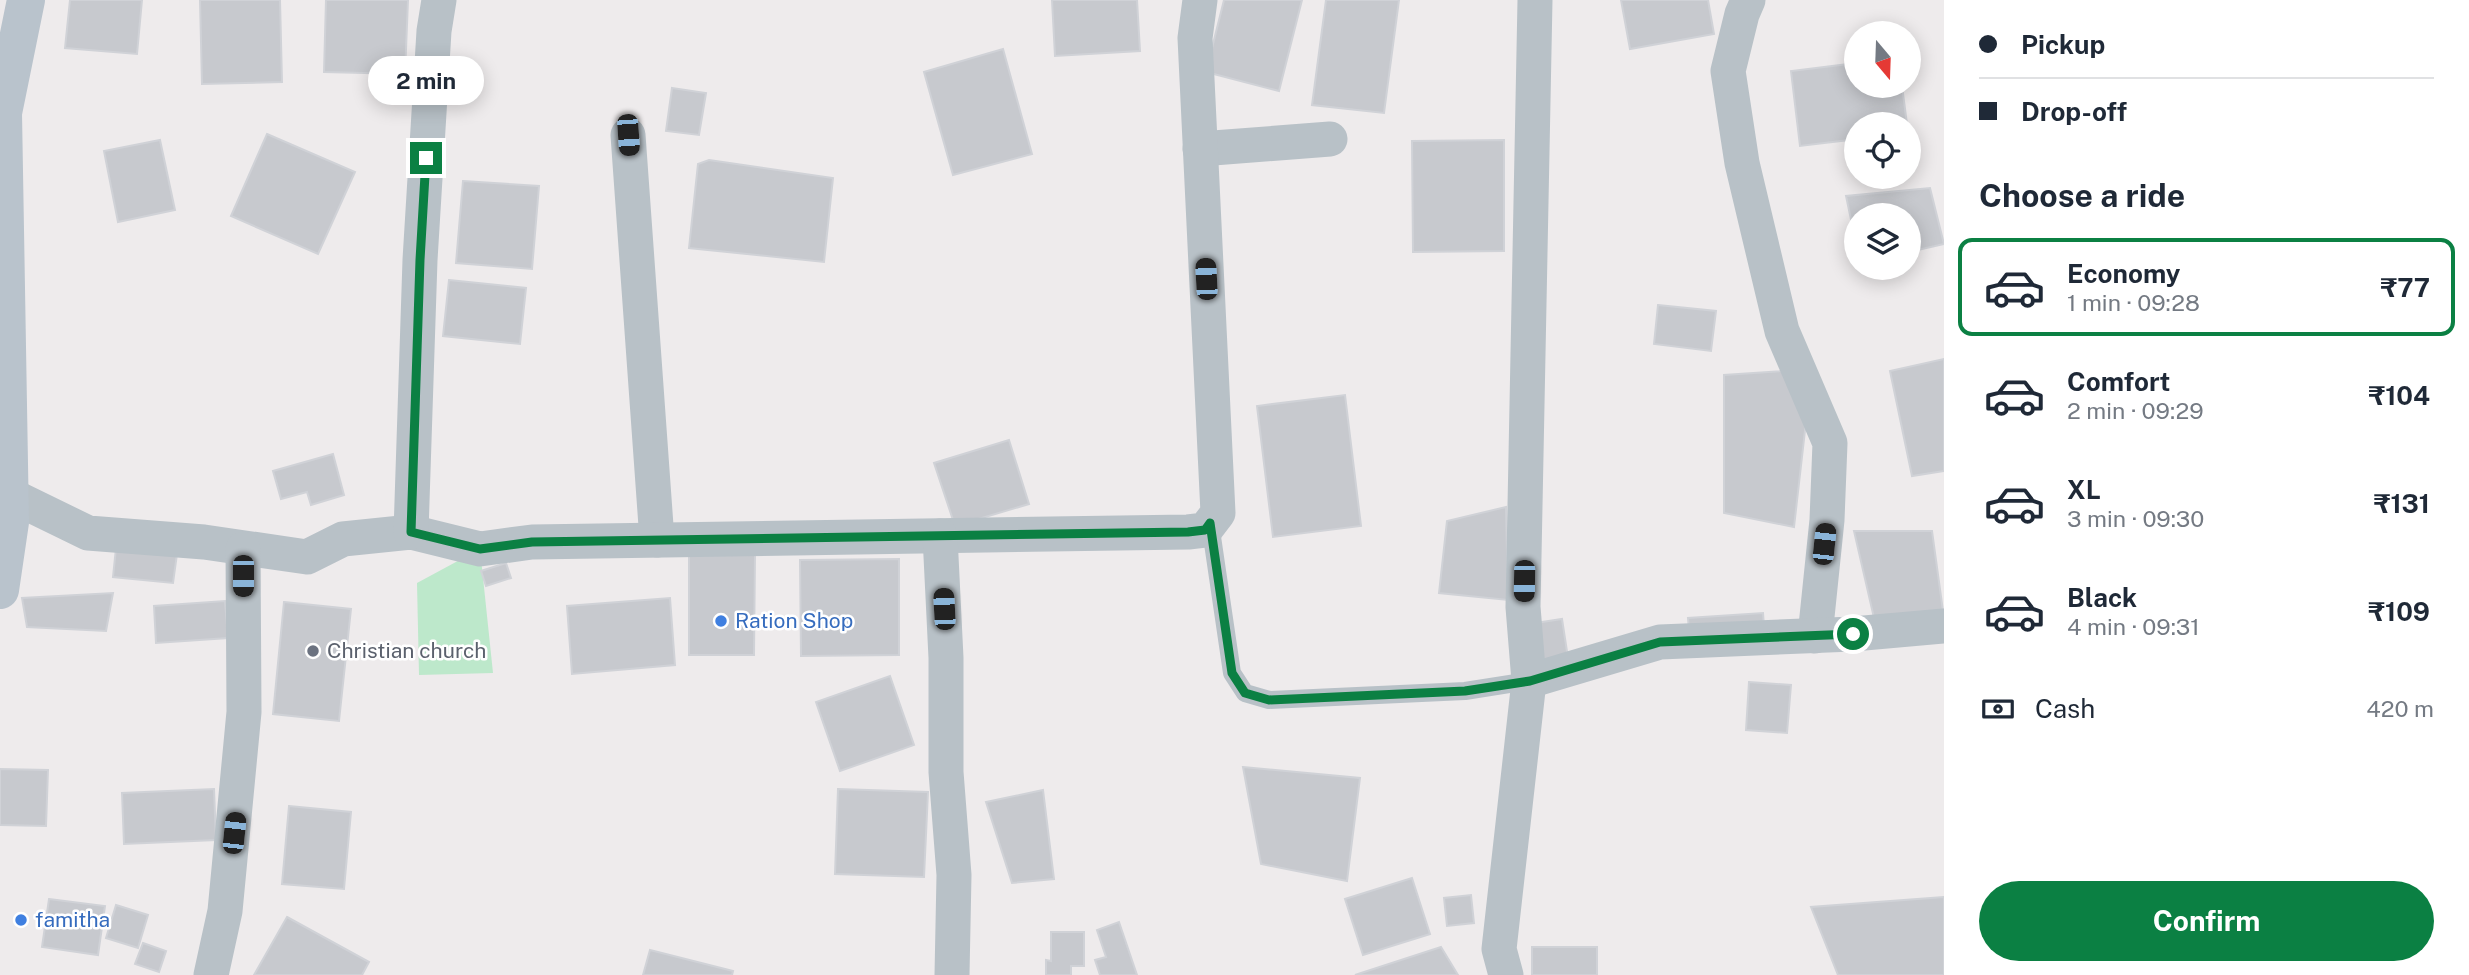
<!DOCTYPE html>
<meta charset="utf-8">
<style>
body{margin:0;font-family:"Public Sans",sans-serif;background:#f6f6f7;color:#1f2937;height:100vh;display:flex;flex-direction:column;font-size:26px;white-space:nowrap}
*{box-sizing:border-box;margin:0}
p{font-size:23px;color:#747a83}
.icon{flex:none;width:38px;height:38px;fill:none;stroke:currentColor;stroke-width:2;stroke-linecap:round;stroke-linejoin:round}
.map{position:relative;flex:1;overflow:hidden}
.sheet{display:flex;flex-direction:column;background:#fff;width:525px}
.sheet>*{flex:none}
.top-card{display:grid;align-content:center;height:154px;padding:0 35px;background:#fff}
.needle{width:46px;rotate:161deg}
.fabs{position:absolute;left:1844px;top:21px;display:grid;gap:14px}
.fabs a{display:grid;place-items:center;width:77px;height:77px;border-radius:50%;background:#fff;box-shadow:0 4px 18px #0003;font-size:35px}
.end{position:absolute;width:32px;height:32px;margin:-16px;border:9px solid #0b8043;background:#fff;box-shadow:0 0 0 4px #fff}
.from{border-radius:50%}
.bubble{position:absolute;height:49px;border-radius:24px;background:#fff;box-shadow:0 4px 18px #0003;font-size:23px;font-weight:700;line-height:49px;text-align:center}
.car{position:absolute;width:21px;height:42px;margin:-21px -10px;border-radius:9px;box-shadow:0 0 5px 2px #0007;background:linear-gradient(#222 24%,#8ab4d8 0 40%,#222 0 76%,#8ab4d8 0 86%,#222 0)}
.top-card b{display:flex;align-items:center;gap:24px;height:66px;font-size:26px}
.top-card b+b{border-top:2px solid #e0e1e3}
.top-card i{width:18px;height:18px;background:#1f2937}
ul{padding:0;list-style:none}
li{display:flex;align-items:center;gap:21px;height:98px;margin:0 14px 10px;padding:0 21px;border:4px solid transparent;border-radius:14px}
li div{flex:1}
li b{display:block;font-size:26px}
li em{font-style:normal;font-weight:700}
li.active{border-color:#0b8043}
li>.icon{width:63px;height:63px;stroke-width:1.5}
h2{padding:0 35px;font-size:32px;line-height:84px}
.pay{display:flex;align-items:center;gap:18px;height:77px;padding:0 35px;font-size:26px}
.pay p{margin-inline-start:auto}
.primary-button{display:flex;gap:14px;margin-top:auto;padding:14px 35px}
.primary-button a{flex:1;height:80px;border-radius:42px;background:#0b8043;color:#fff;font-size:28px;font-weight:700;line-height:80px;text-align:center}
main{display:flex;flex:1;min-height:0}
.map>svg:first-child{display:block}
.green{fill:#bde8cb}
.building{fill:#c7c9ce;stroke:#d0d2d7;stroke-width:2}
.lines{fill:none;stroke-linecap:round;stroke-linejoin:round}
.lane{stroke:#b8c1c7;stroke-width:18}
.street{stroke:#b8c1c7;stroke-width:35}
.secondary{stroke:#b9c3cc;stroke-width:38}
.route{stroke:#0b8043;stroke-width:9}
.shop-dot{fill:#3f7fe0;stroke:#fff;stroke-width:2.5}
.worship-dot{fill:#6b7280;stroke:#fff;stroke-width:2.5}
.labels{text-anchor:middle;stroke-width:5;stroke-linejoin:round;paint-order:stroke}
.shop-label{font-size:21px;fill:#366cbe;stroke:#fff;text-anchor:start}
.worship-label{font-size:21px;fill:#5b616d;stroke:#fff;text-anchor:start}
</style>
<main>
<div class="map">
<svg width="1944" height="975" viewBox="0 0 1944 975">
<rect width="100%" height="100%" fill="#eeebec"/>
<!-- green -->
<polygon class="green" points="480,549 493,673 419,675 417,583"/>
<!-- building -->
<g class="building">
<polygon points="70,0 142,0 137,54 65,48"/>
<polygon points="200,0 280,0 282,82 202,84"/>
<polygon points="326,0 408,0 405,74 324,72"/>
<polygon points="1052,0 1137,0 1140,51 1055,56"/>
<polygon points="1224,0 1302,0 1279,91 1206,72"/>
<polygon points="1326,0 1399,0 1384,113 1312,105"/>
<polygon points="1621,0 1708,0 1714,34 1630,49"/>
<polygon points="1003,49 1032,154 953,175 924,72"/>
<polygon points="1857,63 1857,86 1902,86 1907,124 1857,124 1857,139 1800,146 1791,71"/>
<polygon points="672,88 706,93 699,135 666,131"/>
<polygon points="267,134 355,172 318,254 231,216"/>
<polygon points="160,140 175,210 118,222 104,151"/>
<polygon points="1504,140 1504,251 1413,252 1412,141"/>
<polygon points="709,160 833,178 824,262 689,248 698,164"/>
<polygon points="463,181 539,186 532,269 456,263"/>
<polygon points="1930,188 1944,244 1909,252 1909,215 1857,215 1857,248 1846,196"/>
<polygon points="449,280 526,288 520,344 443,336"/>
<polygon points="1658,305 1716,311 1711,351 1654,344"/>
<polygon points="1944,359 1944,471 1912,476 1890,371"/>
<polygon points="1812,369 1794,527 1724,513 1724,375"/>
<polygon points="1345,395 1361,526 1273,537 1257,406"/>
<polygon points="1009,440 1029,504 955,526 934,463"/>
<polygon points="333,454 344,495 311,505 307,492 281,499 273,471"/>
<polygon points="1506,507 1508,600 1439,593 1447,521"/>
<polygon points="1854,531 1932,531 1943,611 1874,618"/>
<polygon points="116,548 177,554 173,583 113,577"/>
<polygon points="689,553 755,553 754,655 689,655"/>
<polygon points="899,559 899,655 801,656 800,560"/>
<polygon points="506,563 511,578 486,586 481,571"/>
<polygon points="113,593 106,631 27,627 22,598"/>
<polygon points="670,598 675,665 572,674 567,606"/>
<polygon points="225,601 228,638 156,643 154,606"/>
<polygon points="284,602 351,609 339,721 273,714"/>
<polygon points="1763,613 1766,652 1691,657 1688,618"/>
<polygon points="1562,619 1568,658 1514,666 1509,627"/>
<polygon points="890,676 914,745 840,771 816,702"/>
<polygon points="1749,682 1791,685 1787,733 1746,730"/>
<polygon points="1243,767 1360,778 1347,881 1261,864"/>
<polygon points="0,769 48,770 46,826 0,825"/>
<polygon points="214,789 216,840 124,844 122,793"/>
<polygon points="838,789 928,792 924,877 835,874"/>
<polygon points="1043,790 1054,879 1012,883 986,802"/>
<polygon points="289,806 351,812 344,889 282,884"/>
<polygon points="1412,878 1430,934 1363,955 1345,899"/>
<polygon points="1471,895 1474,923 1447,926 1444,898"/>
<polygon points="1944,897 1944,975 1838,975 1811,907"/>
<polygon points="49,899 105,906 98,955 42,947"/>
<polygon points="116,905 148,915 138,948 106,938"/>
<polygon points="287,917 369,962 362,975 254,975"/>
<polygon points="1119,922 1137,975 1100,975 1095,960 1106,957 1097,930"/>
<polygon points="1051,932 1084,932 1084,966 1071,966 1071,975 1046,975 1046,960 1051,961"/>
<polygon points="143,943 166,951 159,972 135,964"/>
<polygon points="1441,947 1458,975 1355,975"/>
<rect x="1532" y="947" width="65" height="28"/>
<polygon points="650,950 733,971 732,975 643,975"/>
</g>
<g class="lines">
<!-- lane -->
<polyline class="lane" points="1210,523 1232,673 1245,693 1269,700 1465,691 1529,681"/>
<!-- street -->
<g class="street">
<polyline points="1748,0 1742,14 1728,71 1742,163 1782,331 1830,443 1827,520 1815,636"/>
<polyline points="628,135 657,540"/>
<polyline points="1200,149 1330,139"/>
<polyline points="8,494 88,533 204,542 307,557 343,539 411,532 480,549 532,542 1188,532 1205,530 1218,513 1195,38 1200,0"/>
<polyline points="411,532 420,260 434,31 439,0"/>
<polyline points="940,536 946,658 946,772 954,875 952,975"/>
<polyline points="1529,681 1660,642 1853,634 1944,626"/>
<polyline points="211,975 225,911 244,712 243,549"/>
<polyline points="1506,975 1499,949 1529,681 1523,607 1535,0"/>
</g>
<!-- secondary -->
<polyline class="secondary" points="0,590 10,522 3,113 26,0"/>
</g>
<g class="lines">
<!-- route -->
<polyline class="route" points="426,158 420,260 411,532 480,549 532,542 1188,532 1205,530 1210,523 1232,673 1245,693 1269,700 1465,691 1530,681 1660,642 1853,634"/>
</g>
<!-- markers -->
<g class="shop-dot">
<circle cx="721" cy="621" r="7"/>
<circle cx="21" cy="920" r="7"/>
</g>
<circle class="worship-dot" cx="313" cy="651" r="7"/>
<g class="labels">
<!-- shop labels -->
<g class="shop-label">
<text x="735" y="628">Ration Shop</text>
<text x="35" y="927">famitha</text>
</g>
<!-- worship labels -->
<g class="worship-label">
<text x="327" y="658">Christian church</text>
</g>
</g>
</svg>
<div class="fabs">
<a><svg class="needle" viewBox="-14 -14 28 28"><path d="M0-13l5 13h-10z" fill="#e53935"/><path d="M0 13l5-13h-10z" fill="#747a83"/></svg></a>
<a><svg class="icon" aria-label="locate" viewBox="0 0 24 24"><circle cx="12" cy="12" r="6"/><path d="M12 2v4M12 18v4M2 12h4M18 12h4"/></svg></a>
<a><svg class="icon" aria-label="layers" viewBox="0 0 24 24"><path d="M12 4l9 5-9 5-9-5zM3 14l9 5 9-5"/></svg></a>
</div>
<i class="end from" style="left:1853px;top:634px"></i>
<i class="end" style="left:426px;top:158px"></i>
<div class="bubble" style="left:368px;top:56px;width:116px">2 min</div>
<i class="car" style="left:628px;top:135px;rotate:176deg"></i>
<i class="car" style="left:1206px;top:279px;rotate:357deg"></i>
<i class="car" style="left:1824px;top:544px;rotate:6deg"></i>
<i class="car" style="left:243px;top:576px;rotate:180deg"></i>
<i class="car" style="left:1524px;top:581px;rotate:181deg"></i>
<i class="car" style="left:944px;top:609px;rotate:357deg"></i>
<i class="car" style="left:234px;top:833px;rotate:6deg"></i>
</div>
<section class="sheet">
<div class="top-card">
<b><i class="from"></i>Pickup</b>
<b><i></i>Drop-off</b>
</div>
<h2>Choose a ride</h2>
<ul>
<li class="active"><svg class="icon" aria-label="car" viewBox="0 0 24 24"><path d="M5 17H2v-5l4-1 3-4h7l3 4 3 1v5h-3M9 17h6M6 11h13"/><circle cx="7" cy="17" r="2"/><circle cx="17" cy="17" r="2"/></svg><div><b>Economy</b><p>1 min · 09:28</p></div><em>₹77</em></li>
<li><svg class="icon" aria-label="car" viewBox="0 0 24 24"><path d="M5 17H2v-5l4-1 3-4h7l3 4 3 1v5h-3M9 17h6M6 11h13"/><circle cx="7" cy="17" r="2"/><circle cx="17" cy="17" r="2"/></svg><div><b>Comfort</b><p>2 min · 09:29</p></div><em>₹104</em></li>
<li><svg class="icon" aria-label="car" viewBox="0 0 24 24"><path d="M5 17H2v-5l4-1 3-4h7l3 4 3 1v5h-3M9 17h6M6 11h13"/><circle cx="7" cy="17" r="2"/><circle cx="17" cy="17" r="2"/></svg><div><b>XL</b><p>3 min · 09:30</p></div><em>₹131</em></li>
<li><svg class="icon" aria-label="car" viewBox="0 0 24 24"><path d="M5 17H2v-5l4-1 3-4h7l3 4 3 1v5h-3M9 17h6M6 11h13"/><circle cx="7" cy="17" r="2"/><circle cx="17" cy="17" r="2"/></svg><div><b>Black</b><p>4 min · 09:31</p></div><em>₹109</em></li>
</ul>
<div class="pay"><svg class="icon" aria-label="cash" viewBox="0 0 24 24"><path d="M3 7h18v10H3z"/><circle cx="12" cy="12" r="2"/></svg>Cash<p>420 m</p></div>
<div class="primary-button"><a>Confirm</a></div>
</section>
</main>
